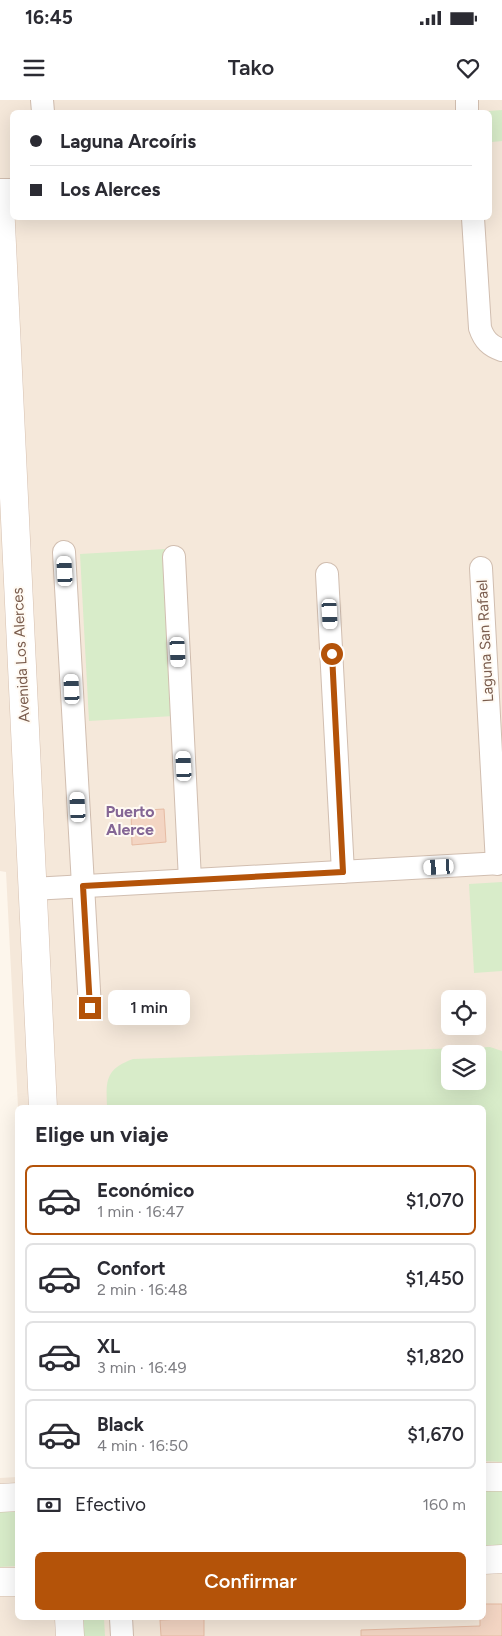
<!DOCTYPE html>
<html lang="es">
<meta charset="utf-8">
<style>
body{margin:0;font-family:Figtree,sans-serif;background:#f2f2f3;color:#2b2b33;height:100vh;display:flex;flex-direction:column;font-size:19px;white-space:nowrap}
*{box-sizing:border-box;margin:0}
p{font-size:16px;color:#7c7c81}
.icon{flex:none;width:28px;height:28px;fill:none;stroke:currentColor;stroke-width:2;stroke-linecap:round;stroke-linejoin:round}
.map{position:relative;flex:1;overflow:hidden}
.drawer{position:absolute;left:15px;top:1005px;width:471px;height:515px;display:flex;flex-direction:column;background:#fff;border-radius:8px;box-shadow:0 5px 20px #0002}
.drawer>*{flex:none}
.hud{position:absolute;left:10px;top:10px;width:482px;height:110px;border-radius:8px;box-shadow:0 5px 20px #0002;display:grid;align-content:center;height:110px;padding:0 20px;background:#fff}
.fabs{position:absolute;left:441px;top:890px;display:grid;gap:10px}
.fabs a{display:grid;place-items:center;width:45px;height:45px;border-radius:8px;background:#fff;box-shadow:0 5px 20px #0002;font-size:25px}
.end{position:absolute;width:22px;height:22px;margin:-11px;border:6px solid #b45309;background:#fff;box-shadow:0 0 0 2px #fff}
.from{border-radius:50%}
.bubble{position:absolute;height:35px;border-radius:8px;background:#fff;box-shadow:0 5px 20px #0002;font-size:16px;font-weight:600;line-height:35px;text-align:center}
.car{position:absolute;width:15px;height:30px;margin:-15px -8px;border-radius:6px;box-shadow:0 0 4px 1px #0007;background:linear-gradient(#fff 24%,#345 0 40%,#fff 0 76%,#345 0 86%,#fff 0)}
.hud b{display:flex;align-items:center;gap:18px;height:48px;font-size:19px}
.hud b+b{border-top:1px solid #e1e1e2}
.hud i{width:12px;height:12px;background:#2b2b33}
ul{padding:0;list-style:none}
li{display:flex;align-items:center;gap:15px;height:70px;margin:0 10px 8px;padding:0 10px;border:2px solid #e1e1e2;border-radius:8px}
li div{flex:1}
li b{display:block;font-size:19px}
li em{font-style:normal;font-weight:600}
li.active{border-color:#b45309}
li>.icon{width:45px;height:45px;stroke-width:1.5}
h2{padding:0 20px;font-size:22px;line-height:60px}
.pay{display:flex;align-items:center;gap:12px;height:55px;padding:0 20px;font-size:19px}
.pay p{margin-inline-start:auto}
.primary-button{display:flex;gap:10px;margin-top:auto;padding:10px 20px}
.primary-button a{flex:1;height:58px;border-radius:8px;background:#b45309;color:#fff;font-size:20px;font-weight:600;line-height:58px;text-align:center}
.status{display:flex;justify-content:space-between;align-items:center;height:35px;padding:0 25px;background:#fff;direction:ltr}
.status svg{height:14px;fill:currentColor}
header{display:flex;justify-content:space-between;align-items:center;height:65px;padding:0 20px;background:#fff;font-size:22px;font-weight:600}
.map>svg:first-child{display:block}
.residential{fill:#f5e8da;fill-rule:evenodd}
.green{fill:#d8ecc9;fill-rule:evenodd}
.building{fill:#f3d5c3;stroke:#e6bba3}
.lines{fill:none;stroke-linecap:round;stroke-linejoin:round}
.street-casing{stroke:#d1beb0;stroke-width:24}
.secondary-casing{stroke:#d6c0b0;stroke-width:29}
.street{stroke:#fff;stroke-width:22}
.secondary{stroke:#fff;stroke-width:28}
.route{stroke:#b45309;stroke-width:6}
.labels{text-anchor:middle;stroke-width:4;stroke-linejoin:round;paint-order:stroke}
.street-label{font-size:15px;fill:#7a5c4d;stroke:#fffaf3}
.neighbourhood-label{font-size:16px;font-weight:bold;fill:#846695;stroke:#fffaf3}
</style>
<div class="status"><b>16:45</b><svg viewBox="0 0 49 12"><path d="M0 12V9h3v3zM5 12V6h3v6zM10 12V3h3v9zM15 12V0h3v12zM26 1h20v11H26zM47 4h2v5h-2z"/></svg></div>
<header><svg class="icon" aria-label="menu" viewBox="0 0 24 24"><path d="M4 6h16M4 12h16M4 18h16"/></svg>Tako<svg class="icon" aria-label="heart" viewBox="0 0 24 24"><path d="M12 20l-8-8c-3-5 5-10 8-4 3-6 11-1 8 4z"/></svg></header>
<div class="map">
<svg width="502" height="1536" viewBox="0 0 502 1536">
<rect width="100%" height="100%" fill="#fdf6ec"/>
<!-- residential -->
<path class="residential" d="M0,0H502V1536H0V1378L17,1377L18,1518H484V1008L18,1007L6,772L0,771ZM12,12H490V118H12ZM450,899H478V926H450ZM450,954H478V981H450Z"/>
<!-- green -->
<g class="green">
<polygon points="502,10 502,41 492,42 489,11"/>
<polygon points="165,449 174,616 89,621 80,454"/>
<polygon points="502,782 502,871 474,873 469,784"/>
<path d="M490,947L502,951V1362L484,1361V1008L107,1007C106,981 105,969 133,959ZM450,954H478V981H450Z"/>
<polygon points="502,1389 502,1446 484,1447 484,1390"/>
<polygon points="17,1409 17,1466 0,1467 0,1410"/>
<polygon points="83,1518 104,1518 105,1536 84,1536"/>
</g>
<!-- building -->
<g class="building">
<polygon points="164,709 166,742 132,745 131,711"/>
<polygon points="484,1504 502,1504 502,1536 361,1536 361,1530 480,1526 480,1518 484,1518"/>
<polygon points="204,1518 204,1536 161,1536 160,1520"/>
</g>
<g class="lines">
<!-- street casing -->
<g class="street-casing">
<g id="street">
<polyline points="42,0 43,12"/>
<polyline points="467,0 467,12"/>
<polyline points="0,90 12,90"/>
<path d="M473,118L480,228C484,240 490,246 502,250"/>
<polyline points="64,452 90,908"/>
<polyline points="174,457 190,780"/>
<polyline points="481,468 497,764"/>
<polyline points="327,474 343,772"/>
<polyline points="32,789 502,763"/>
<polyline points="121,1518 122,1536"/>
</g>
</g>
<!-- secondary casing -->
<g class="secondary-casing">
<g id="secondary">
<polyline points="0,103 43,1008"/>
<polyline points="484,1377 502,1377"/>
<polyline points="0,1398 18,1397"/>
<polyline points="484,1460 502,1459"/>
<polyline points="0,1482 18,1482"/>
<polyline points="69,1518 70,1536"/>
</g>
</g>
<!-- street -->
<use href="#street" class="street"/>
<!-- secondary -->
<use href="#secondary" class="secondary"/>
</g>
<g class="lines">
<!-- route -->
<polyline class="route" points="90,908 83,786 343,772 332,554"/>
</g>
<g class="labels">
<!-- street labels -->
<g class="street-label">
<text transform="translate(485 541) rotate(-93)" y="5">Laguna San Rafael</text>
<text transform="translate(21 555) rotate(-93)" y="5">Avenida Los Alerces</text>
</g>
<!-- neighbourhood labels -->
<g class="neighbourhood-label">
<text x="130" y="717">Puerto<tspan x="130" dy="18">Alerce</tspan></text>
</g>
</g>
</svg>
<div class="fabs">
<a><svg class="icon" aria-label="locate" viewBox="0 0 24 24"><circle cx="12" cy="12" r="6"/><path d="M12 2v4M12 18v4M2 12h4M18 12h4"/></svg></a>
<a><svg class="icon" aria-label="layers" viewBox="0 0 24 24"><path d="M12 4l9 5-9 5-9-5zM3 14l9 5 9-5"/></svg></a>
</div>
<i class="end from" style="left:332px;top:554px"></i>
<i class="end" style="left:90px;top:908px"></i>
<div class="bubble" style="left:108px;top:890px;width:82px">1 min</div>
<i class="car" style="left:65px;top:471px;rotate:357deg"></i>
<i class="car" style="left:330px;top:514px;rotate:177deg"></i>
<i class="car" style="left:178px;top:552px;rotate:177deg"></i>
<i class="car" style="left:72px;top:589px;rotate:357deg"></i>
<i class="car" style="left:184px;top:666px;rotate:357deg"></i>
<i class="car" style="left:78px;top:707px;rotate:357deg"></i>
<i class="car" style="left:439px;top:767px;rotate:267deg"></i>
<div class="hud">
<b><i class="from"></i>Laguna Arcoíris</b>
<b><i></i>Los Alerces</b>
</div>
<section class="drawer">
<h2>Elige un viaje</h2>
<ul>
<li class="active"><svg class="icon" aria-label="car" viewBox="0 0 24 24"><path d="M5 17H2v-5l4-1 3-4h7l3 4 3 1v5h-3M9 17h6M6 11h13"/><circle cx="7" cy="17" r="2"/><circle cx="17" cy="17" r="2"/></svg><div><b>Económico</b><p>1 min · 16:47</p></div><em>$1,070</em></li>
<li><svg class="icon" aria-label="car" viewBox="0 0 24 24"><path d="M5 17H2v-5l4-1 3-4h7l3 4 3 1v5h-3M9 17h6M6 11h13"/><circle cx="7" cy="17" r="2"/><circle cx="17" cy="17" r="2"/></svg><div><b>Confort</b><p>2 min · 16:48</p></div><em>$1,450</em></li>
<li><svg class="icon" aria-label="car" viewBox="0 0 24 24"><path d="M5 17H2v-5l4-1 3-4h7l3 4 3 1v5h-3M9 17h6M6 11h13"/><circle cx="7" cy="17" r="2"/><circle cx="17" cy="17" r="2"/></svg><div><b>XL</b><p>3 min · 16:49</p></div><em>$1,820</em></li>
<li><svg class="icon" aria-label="car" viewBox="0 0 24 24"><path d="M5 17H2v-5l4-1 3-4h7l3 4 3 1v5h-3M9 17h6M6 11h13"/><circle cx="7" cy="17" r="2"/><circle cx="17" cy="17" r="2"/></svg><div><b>Black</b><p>4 min · 16:50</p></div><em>$1,670</em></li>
</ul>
<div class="pay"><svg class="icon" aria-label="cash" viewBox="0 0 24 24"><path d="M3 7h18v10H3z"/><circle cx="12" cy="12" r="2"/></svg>Efectivo<p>160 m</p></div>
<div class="primary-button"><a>Confirmar</a></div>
</section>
</div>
